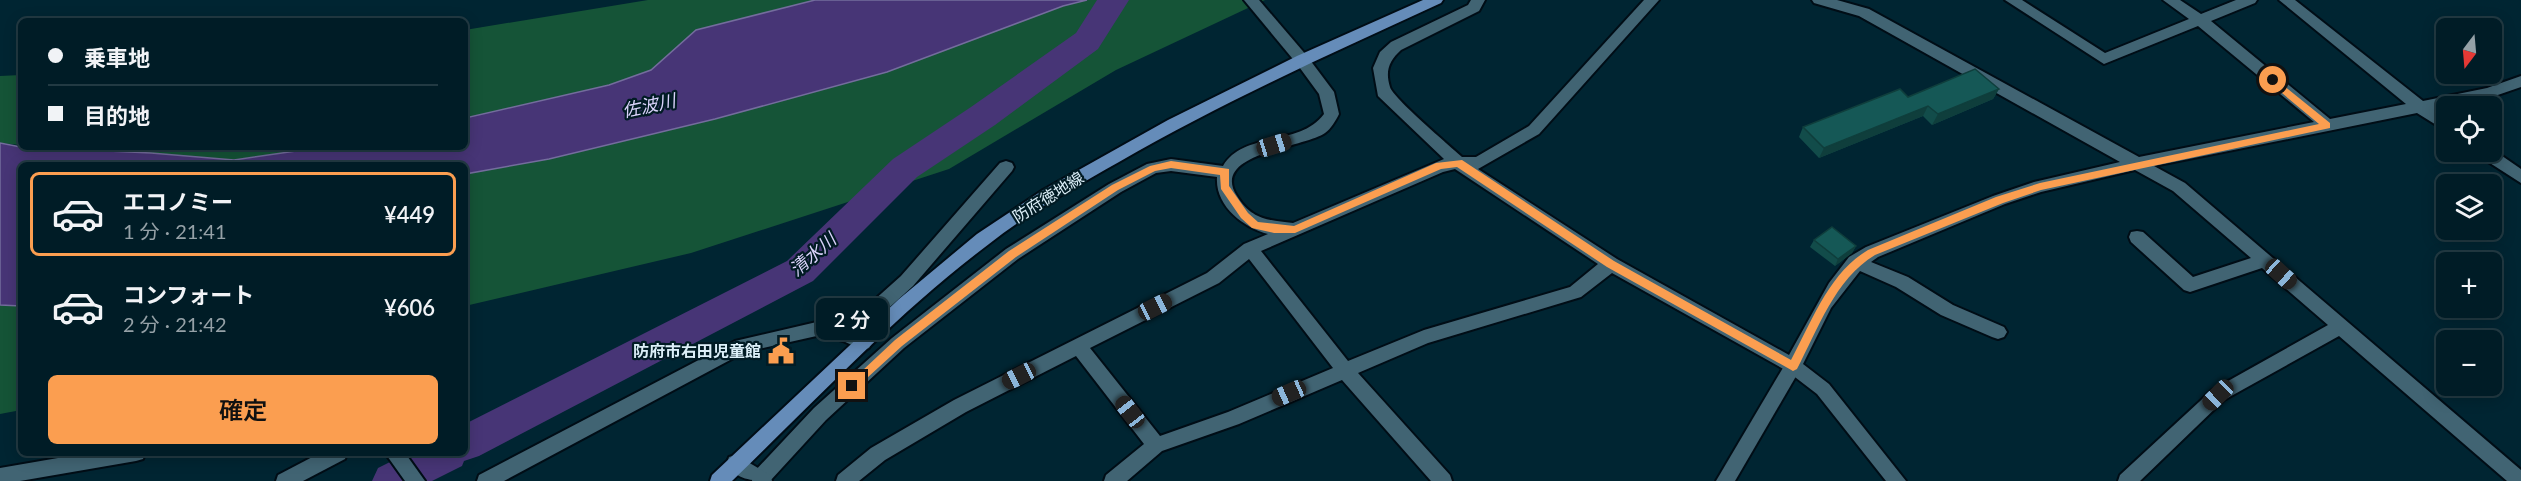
<!DOCTYPE html>
<html lang="ja">
<meta charset="utf-8">
<style>
body{margin:0;font-family:Lato,"Noto Sans JP",sans-serif;background:#0a252e;color:#f1f3f6;height:100vh;display:flex;flex-direction:column;font-size:22px;white-space:nowrap}
*{box-sizing:border-box;margin:0}
p{font-size:20px;color:#95a1a7}
.icon{flex:none;width:33px;height:33px;fill:none;stroke:currentColor;stroke-width:2;stroke-linecap:round;stroke-linejoin:round}
.map{position:relative;flex:1;overflow:hidden}
.details{position:absolute;left:18px;top:162px;width:450px;height:294px;display:flex;flex-direction:column;background:#001c26;border-radius:9px;box-shadow:0 3px 15px #0003,0 0 0 2px #223a43}
.details>*{flex:none}
.hud{position:absolute;left:18px;top:18px;width:450px;height:132px;border-radius:9px;box-shadow:0 3px 15px #0003,0 0 0 2px #223a43;display:grid;align-content:center;height:132px;padding:0 30px;background:#001c26}
.needle{width:39px;rotate:196deg}
.controls{position:absolute;left:2436px;top:18px;display:grid;gap:12px}
.controls a{display:grid;place-items:center;width:66px;height:66px;border-radius:9px;background:#001c26;box-shadow:0 3px 15px #0003,0 0 0 2px #223a43;font-size:30px}
.end{position:absolute;width:27px;height:27px;margin:-14px;border:8px solid #fb9e50;background:#111;box-shadow:0 0 0 3px #111}
.from{border-radius:50%}
.bubble{position:absolute;height:42px;border-radius:9px;background:#001c26;box-shadow:0 3px 15px #0003,0 0 0 2px #223a43;font-size:20px;font-weight:600;line-height:42px;text-align:center}
.car{position:absolute;width:18px;height:36px;margin:-18px -9px;border-radius:8px;box-shadow:0 0 4px 2px #0007;background:linear-gradient(#222 24%,#8ab4d8 0 40%,#222 0 76%,#8ab4d8 0 86%,#222 0)}
.hud b{display:flex;align-items:center;gap:21px;height:57px;font-size:22px}
.hud b+b{border-top:2px solid #223a43}
.hud i{width:15px;height:15px;background:#f1f3f6}
ul{padding:10px 0 0;list-style:none}
li{display:flex;align-items:center;gap:18px;height:84px;margin:0 12px 9px;padding:0 18px;border:3px solid transparent;border-radius:9px}
li div{flex:1}
li b{display:block;font-size:22px}
li em{font-style:normal;font-weight:600}
li.current{border-color:#fb9e50}
li>.icon{width:54px;height:54px;stroke-width:1.5}
.cta{display:flex;gap:12px;margin-top:auto;padding:12px 30px}
.cta a{flex:1;height:69px;border-radius:9px;background:#fb9e50;color:#111;font-size:24px;font-weight:600;line-height:69px;text-align:center}
.map>svg:first-child{display:block}
.green{fill:#155437}
.water{fill:#473576;stroke:#746d9d;stroke-width:1.5}
.lines{fill:none;stroke-linecap:round;stroke-linejoin:round}
.river{fill:#473576;fill-rule:evenodd}
.minor-casing{stroke:#000d16;stroke-width:4}
.tertiary-casing{stroke:#000d16;stroke-width:4}
.primary-casing{stroke:#000d16;stroke-width:4}
.minor{fill:#416473;fill-rule:evenodd}
.tertiary{fill:#416473;fill-rule:evenodd}
.primary{fill:#658cb9;fill-rule:evenodd}
.wall{fill:#124c4a}
.shaded-wall{fill:#0f3e3c}
.building{fill:#155856;stroke:#0f3e3c;stroke-width:1.5}
.route{fill:#fb9e50}
.labels{text-anchor:middle;stroke-width:4.5;stroke-linejoin:round;paint-order:stroke}
.street-label{font-size:16px;fill:#dceff8;stroke:#011b24}
.poi-label{font-size:16px;font-weight:bold;fill:#dceff8;stroke:#011b24;text-anchor:end}
.water-label{font-size:18px;font-style:italic;fill:#dad3fb;stroke:#011b24}
</style>
<div class="map">
<svg width="2521" height="481" viewBox="0 0 2521 481">
<rect width="100%" height="100%" fill="#002532"/>
<!-- green -->
<g class="green">
<polygon points="648,0 815,0 696,30 651,70 609,85 465,118 465,30"/>
<polygon points="1088,0 1265,0 1116,70 949,169 691,253 465,306 465,174 549,159 715,119 886,72 1063,6"/>
<polygon points="21,75 21,145 0,143 0,76"/>
<polygon points="40,147 324,147 234,160"/>
<polygon points="0,305 21,306 21,410 0,414"/>
</g>
<!-- water -->
<polygon class="water" points="815,0 1087,0 1063,6 887,72 715,119 549,159 465,174 465,165 21,165 21,306 0,305 0,143 21,147 151,153 234,160 324,147 465,147 465,118 609,85 651,70 696,30"/>
<g class="lines">
<!-- river -->
<polygon class="river" points="1097,0 1129,0 1098,49 995,125 917,177 813,281 479,456 464,461 462,466 432,481 372,481 378,468 408,453 465,453 465,424 787,261 893,159 971,107 1076,33"/>
<!-- minor casing -->
<g class="minor-casing">
<g id="minor">
<path d="M1471,0H1485L1479,11L1401,50C1389,61 1385,71 1390,87C1393,98 1450,146 1462,157H1476L1529,126L1644,0H1659L1539,134L1478,169L1617,259L1789,355L1829,283L1849,257L1866,247L1993,196L2034,182L2120,162L1859,16L1814,3L1812,0H1837L1869,9L2139,157L2314,122L2198,26L2104,64L2005,0H2022L2105,53L2189,19L2163,0H2180L2201,14L2236,0H2257L2255,3L2211,21L2330,119L2406,104L2279,0H2295L2423,101L2487,88L2521,76V87L2489,98L2435,109L2446,118V131L2417,113L2154,166L2185,183L2521,470V481H2507L2339,336L2224,400L2140,481H2118L2120,475L2212,390L2328,325L2262,268L2190,292L2184,290L2131,242L2129,237L2131,232L2137,231L2143,232L2193,277L2251,258L2173,191L2135,170L2041,192L2005,204L1878,257L1871,262L1908,277L1953,305L2004,327L2007,332L2004,337L1998,339L1992,337L1941,315L1896,287L1860,271L1831,308L1803,364L1829,384L1906,481H1886L1817,394L1787,371L1612,273L1581,297L1428,343L1358,373L1450,475L1452,481H1431L1342,380L1239,424L1162,451L1127,481H1104L1106,475L1144,444L1076,356L966,412L885,460L859,481H836L838,475L871,448L954,400L1207,273L1244,244L1268,234C1243,227 1215,206 1217,177L1171,171L1156,173L1121,192L1018,259L904,348L826,420L770,481H752L753,473L814,408L892,338L1006,249L1109,184L1147,164L1171,159L1223,166C1243,131 1300,147 1324,114L1319,94L1297,64L1295,60L1297,56H1307L1334,92L1339,114C1336,120 1331,129 1325,133C1304,148 1209,153 1237,196C1252,220 1268,220 1293,223L1444,159L1378,96L1373,68L1380,52L1391,42L1468,5ZM1455,169L1598,264L1570,287L1424,330L1348,361L1261,251L1443,172ZM1249,259L1333,368L1228,412L1160,436L1090,348L1219,283Z"/>
<polygon points="2492,149 2521,169 2521,183 2479,156 2477,152 2492,152"/>
<polygon points="1006,161 1012,163 1014,167 1012,171 913,286 860,334 869,338 872,343 869,348 863,350 843,341 821,335 745,352 504,481 477,481 479,475 735,341 821,321 844,327 901,276 1000,163"/>
<polygon points="87,453 145,453 143,459 136,461 20,481 0,481 0,468"/>
<polygon points="320,453 347,453 345,459 303,481 276,481 278,475"/>
<polygon points="385,453 405,453 425,481 405,481"/>
</g>
</g>
<!-- tertiary casing -->
<g class="tertiary-casing">
<g id="tertiary">
<polygon points="1244,0 1259,0 1307,56 1309,60 1307,64 1297,64"/>
<polygon points="1793,359 1799,361 1802,366 1735,481 1716,481 1787,361"/>
<path d="M736,455L770,475L772,481C755,481 735,481 727,463L729,457Z"/>
</g>
</g>
<!-- primary casing -->
<g class="primary-casing">
<path id="primary" d="M1423,0H1443L1441,3C1332,53 1223,102 1119,162C1075,187 1030,212 989,244C896,314 815,401 732,481H710L712,475L899,299L977,234L1043,190L1168,120L1297,56Z"/>
</g>
<!-- minor -->
<use href="#minor" class="minor"/>
<!-- tertiary -->
<use href="#tertiary" class="tertiary"/>
<!-- primary -->
<use href="#primary" class="primary"/>
</g>
<!-- wall -->
<g class="wall">
<polygon points="1999,89 1993,99 1932,125 1923,116 1819,158 1799,137 1803,127"/>
<polygon points="1814,240 1856,246 1852,253 1835,266 1810,247"/>
</g>
<!-- shaded-wall -->
<g class="shaded-wall">
<polygon points="1999,89 1993,99 1932,125 1938,114"/>
<polygon points="1928,106 1923,116 1819,158 1824,148"/>
<polygon points="1856,246 1852,253 1835,266 1838,259"/>
</g>
<!-- building -->
<g class="building">
<polygon points="1975,69 1999,89 1938,114 1928,106 1824,148 1803,127 1900,89 1908,97"/>
<polygon points="1832,227 1856,246 1838,259 1814,240"/>
</g>
<!-- route -->
<path class="route" d="M2273,77L2330,123V128L2041,190L2003,203L1875,255C1835,279 1818,329 1797,369L1793,371L1607,267L1457,167L1441,169L1295,233H1274L1252,228L1241,218L1221,189L1220,175L1171,168L1155,171L1118,190L1016,257L902,346L855,389H848L846,386L895,340L1009,251L1112,185L1150,166L1171,161L1229,169V186L1248,213L1258,222L1294,226L1436,163L1462,160L1614,261L1791,360C1812,321 1829,273 1868,250L1996,197L2040,183L2319,124L2270,83V78Z"/>
<!-- icons -->
<defs>
<g id="civic-bare" transform="scale(2.07)"><path d="M-.6-6.5H3V-4.5H.6V-3L4-1V1h2V6H-6V1h2V-1L-.6-3ZM-1.2 2.5V6h2.4V2.5Z" fill="#fb9e50" stroke="#011b24" stroke-width="2.5" paint-order="stroke"/></g>
</defs>
<g fill-rule="evenodd">
<use href="#civic-bare" x="781" y="351"/>
</g>
<g class="labels">
<!-- street labels -->
<g class="street-label">
<text transform="translate(1048 197) rotate(-32)" y="6">防府徳地線</text>
</g>
<!-- poi labels -->
<g class="poi-label">
<text x="761" y="357">防府市右田児童館</text>
</g>
<!-- water labels -->
<g class="water-label">
<text transform="translate(649 106) rotate(-12)" y="6">佐波川</text>
<text transform="translate(813 255) rotate(-41)" y="6">清水川</text>
</g>
</g>
</svg>
<div class="controls">
<a><svg class="needle" viewBox="-14 -14 28 28"><path d="M0-13l5 13h-10z" fill="#e53935"/><path d="M0 13l5-13h-10z" fill="#95a1a7"/></svg></a>
<a><svg class="icon" aria-label="locate" viewBox="0 0 24 24"><circle cx="12" cy="12" r="6"/><path d="M12 2v4M12 18v4M2 12h4M18 12h4"/></svg></a>
<a><svg class="icon" aria-label="layers" viewBox="0 0 24 24"><path d="M12 4l9 5-9 5-9-5zM3 14l9 5 9-5"/></svg></a>
<a>+</a>
<a>−</a>
</div>
<i class="end from" style="left:2273px;top:80px"></i>
<i class="end" style="left:852px;top:386px"></i>
<div class="bubble" style="left:816px;top:298px;width:72px">2 分</div>
<i class="car" style="left:1274px;top:145px;rotate:73deg"></i>
<i class="car" style="left:2281px;top:274px;rotate:132deg"></i>
<i class="car" style="left:1155px;top:307px;rotate:63deg"></i>
<i class="car" style="left:1019px;top:376px;rotate:243deg"></i>
<i class="car" style="left:1289px;top:393px;rotate:246deg"></i>
<i class="car" style="left:2218px;top:395px;rotate:226deg"></i>
<i class="car" style="left:1130px;top:412px;rotate:322deg"></i>
<div class="hud">
<b><i class="from"></i>乗車地</b>
<b><i></i>目的地</b>
</div>
<section class="details">
<ul>
<li class="current"><svg class="icon" aria-label="car" viewBox="0 0 24 24"><path d="M5 17H2v-5l4-1 3-4h7l3 4 3 1v5h-3M9 17h6M6 11h13"/><circle cx="7" cy="17" r="2"/><circle cx="17" cy="17" r="2"/></svg><div><b>エコノミー</b><p>1 分 · 21:41</p></div><em>¥449</em></li>
<li><svg class="icon" aria-label="car" viewBox="0 0 24 24"><path d="M5 17H2v-5l4-1 3-4h7l3 4 3 1v5h-3M9 17h6M6 11h13"/><circle cx="7" cy="17" r="2"/><circle cx="17" cy="17" r="2"/></svg><div><b>コンフォート</b><p>2 分 · 21:42</p></div><em>¥606</em></li>
</ul>
<div class="cta"><a>確定</a></div>
</section>
</div>
